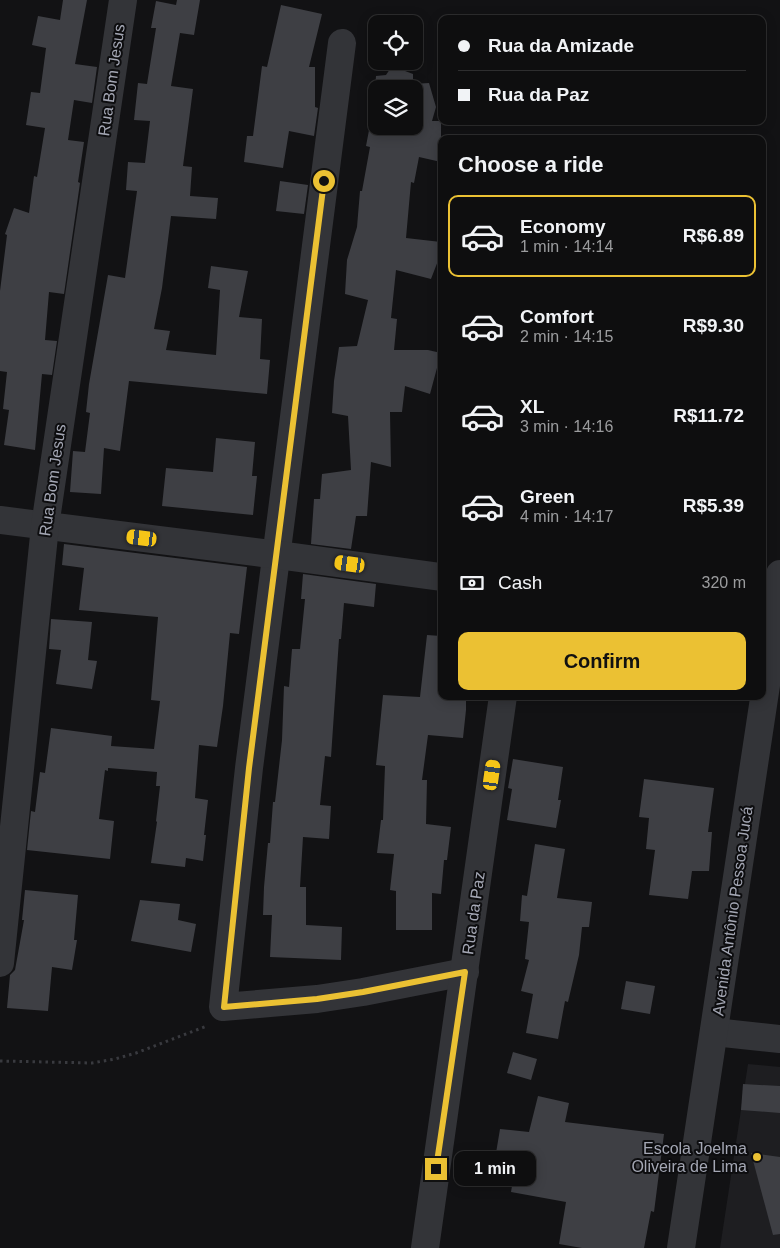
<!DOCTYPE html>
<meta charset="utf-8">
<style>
body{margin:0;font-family:Helvetica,sans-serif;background:#1c1c1d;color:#f1f3f6;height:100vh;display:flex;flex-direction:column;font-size:19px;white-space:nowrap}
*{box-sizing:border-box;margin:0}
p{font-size:16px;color:#9b9c9e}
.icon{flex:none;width:28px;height:28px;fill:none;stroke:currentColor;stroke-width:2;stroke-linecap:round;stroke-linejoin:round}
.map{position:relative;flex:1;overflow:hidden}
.details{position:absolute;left:438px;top:135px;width:328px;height:565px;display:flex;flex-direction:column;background:#0e0e0f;border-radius:10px;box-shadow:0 2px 12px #0003,0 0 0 1px #2e2e2f}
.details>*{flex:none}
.banner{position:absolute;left:438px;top:15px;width:328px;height:110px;border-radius:10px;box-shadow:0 2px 12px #0003,0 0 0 1px #2e2e2f;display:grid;align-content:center;height:110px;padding:0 20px;background:#0e0e0f}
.buttons{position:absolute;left:368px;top:15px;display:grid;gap:10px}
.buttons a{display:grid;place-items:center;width:55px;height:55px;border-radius:10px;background:#0e0e0f;box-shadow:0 2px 12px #0003,0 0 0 1px #2e2e2f;font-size:25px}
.end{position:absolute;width:22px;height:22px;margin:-11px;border:6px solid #ebc133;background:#111;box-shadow:0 0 0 2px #111}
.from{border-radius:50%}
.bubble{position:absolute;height:35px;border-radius:10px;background:#0e0e0f;box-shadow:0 2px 12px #0003,0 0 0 1px #2e2e2f;font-size:16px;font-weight:700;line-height:35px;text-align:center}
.car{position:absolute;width:15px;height:30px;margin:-15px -8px;border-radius:6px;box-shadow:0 0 4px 1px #0007;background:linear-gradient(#f5c518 24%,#345 0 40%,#f5c518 0 76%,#345 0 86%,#f5c518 0)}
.banner b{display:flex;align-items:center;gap:18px;height:48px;font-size:19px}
.banner b+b{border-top:1px solid #2e2e2f}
.banner i{width:12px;height:12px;background:#f1f3f6}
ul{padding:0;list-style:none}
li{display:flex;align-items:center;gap:15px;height:82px;margin:0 10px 8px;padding:0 10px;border:2px solid transparent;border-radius:10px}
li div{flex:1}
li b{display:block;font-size:19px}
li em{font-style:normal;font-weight:700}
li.on{border-color:#ebc133}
li>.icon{width:45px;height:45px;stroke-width:1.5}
h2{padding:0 20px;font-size:22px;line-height:60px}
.pay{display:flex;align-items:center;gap:12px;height:55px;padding:0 20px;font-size:19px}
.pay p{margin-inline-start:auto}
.primary-button{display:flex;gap:10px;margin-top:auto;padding:10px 20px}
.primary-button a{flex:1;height:58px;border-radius:10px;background:#ebc133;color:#111;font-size:20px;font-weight:700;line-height:58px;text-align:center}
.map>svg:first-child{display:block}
.built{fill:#1e1e21}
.building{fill:#3e3f44;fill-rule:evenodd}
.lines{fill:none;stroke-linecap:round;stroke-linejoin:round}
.path{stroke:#393a3f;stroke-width:3;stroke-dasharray:2.5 4;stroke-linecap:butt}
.minor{stroke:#333438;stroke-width:28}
.tertiary{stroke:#333438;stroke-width:28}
.route{stroke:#ebc133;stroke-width:6}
.poi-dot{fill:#ebc133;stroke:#0d0d0f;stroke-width:2}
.labels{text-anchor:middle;stroke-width:4;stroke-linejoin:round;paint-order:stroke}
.street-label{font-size:16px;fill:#a4a7b4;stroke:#0d0d0f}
.poi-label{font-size:16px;fill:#a4a7b4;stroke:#0d0d0f;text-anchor:end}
</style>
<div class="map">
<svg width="780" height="1248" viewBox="0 0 780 1248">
<rect width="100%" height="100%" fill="#121214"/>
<!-- built -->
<polygon class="built" points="748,1064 780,1067 780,1248 720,1248"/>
<!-- building -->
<g class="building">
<polygon points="63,0 87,0 75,64 97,67 92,103 74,100 68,140 84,142 78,182 80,183 64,294 49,292 45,340 57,341 52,375 42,374 35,450 4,445 9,410 3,409 7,372 0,371 0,291 7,235 5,234 14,208 29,213 34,176 37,177 45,128 26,125 31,92 40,93 46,48 32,45 38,16 60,20"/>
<polygon points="177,0 200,0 194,35 180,33 171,86 193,89 183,166 192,167 190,196 218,198 216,219 171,216 162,288 154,329 170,331 166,350 216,355 220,290 208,288 211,266 248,271 239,317 262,319 260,359 270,360 267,394 129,381 120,451 104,448 101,494 70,492 73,451 85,452 90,413 86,412 89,384 108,275 125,278 137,191 126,190 128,162 145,163 150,121 134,120 138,83 147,84 156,28 151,28 156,1 176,5"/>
<polygon points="281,5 322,14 309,67 315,67 315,107 318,108 314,136 289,131 283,168 244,162 247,136 253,136 262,66 267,67"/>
<path d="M392,66L413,74V84L429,83L436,107L432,121H441V162L419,157L414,183L411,182L406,238L441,242V253L431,279L396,270L391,318L397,319L394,350H428L441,353L430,394L405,386L402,412H390L391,467L371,462L367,516H356L351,549L311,544L314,499H320L322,474L351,470L348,416L332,413L334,381L339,347L357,346L368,300L345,294L347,260L357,227L360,191H362L370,147L366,146L374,104L376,76L386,75ZM376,89H414V126H376Z"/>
<polygon points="280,181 308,185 304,214 276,211"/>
<polygon points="216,438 255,442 252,476 257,476 253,515 162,506 166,468 213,472"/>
<polygon points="64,544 247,567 239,634 230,633 223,706 217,747 199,745 195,798 208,800 204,835 206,835 203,861 186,858 185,867 151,863 157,822 156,821 160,786 156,786 157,772 108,768 108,771 105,770 99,819 114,821 110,859 27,850 31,811 35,812 40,772 45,773 51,728 112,736 111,746 154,749 160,701 151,700 158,617 79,610 84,568 62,565"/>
<polygon points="303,574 376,584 374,607 344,603 341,639 339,639 331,757 325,756 320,805 331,806 329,839 303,837 300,887 306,887 306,925 342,927 341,960 270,957 272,915 263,915 264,887 268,843 270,843 273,802 275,802 282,740 284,686 289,687 292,649 300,649 305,599 301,599"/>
<polygon points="51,619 92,622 88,660 97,661 92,689 56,684 61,650 49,649"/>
<polygon points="427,635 441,636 441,696 466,696 466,710 463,738 428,735 422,780 427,780 426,824 451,827 447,860 444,860 441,894 432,893 432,930 396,930 396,891 390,890 394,854 377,853 381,820 383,820 385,766 376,765 383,695 420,697"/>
<polygon points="513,759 563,767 558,800 561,800 556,828 507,820 512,789 508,788"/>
<polygon points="644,779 714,788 708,832 712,832 709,871 692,871 688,899 649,895 655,850 646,849 649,818 639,817"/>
<polygon points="535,844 565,849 557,898 592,902 589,927 582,927 579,955 568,1002 565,1001 558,1039 526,1033 533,994 521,991 529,960 525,959 529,922 520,921 522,895 527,896"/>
<polygon points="25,890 78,895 74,940 77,940 72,970 52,967 48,1011 7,1008 10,975 15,970 24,920 22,920"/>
<polygon points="140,900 180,904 178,920 196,924 191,952 131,941"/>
<polygon points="626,981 655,986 650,1014 621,1009"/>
<polygon points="513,1052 537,1059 531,1080 507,1073"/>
<polygon points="743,1084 780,1086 780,1113 741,1110"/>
<polygon points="538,1096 569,1103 565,1122 664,1134 654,1212 651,1211 644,1248 582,1248 559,1244 566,1202 511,1192 517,1156 496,1153 500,1129 529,1132"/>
<polygon points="751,1153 780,1157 780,1234 773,1235"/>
</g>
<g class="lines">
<!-- path -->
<polyline class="path" points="0,1061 92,1063 115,1059 136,1053 207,1026"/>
<!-- minor -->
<g class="minor">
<polyline points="342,43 249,768 223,1007 317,999 363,992 465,972"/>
<polyline points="0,520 278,555 441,577"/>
<polyline points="0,963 45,526 123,0"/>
<polyline points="714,1032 780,1039"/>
<polyline points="425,1248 503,696"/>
</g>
<!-- tertiary -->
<polyline class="tertiary" points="681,1248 776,619 780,574"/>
</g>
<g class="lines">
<!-- route -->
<polyline class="route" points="324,181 249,768 224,1007 317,999 363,992 465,972 436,1169"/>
</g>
<!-- markers -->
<circle class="poi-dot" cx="757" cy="1157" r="5"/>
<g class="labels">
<!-- street labels -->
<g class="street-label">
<text transform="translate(111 80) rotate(-82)" y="6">Rua Bom Jesus</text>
<text transform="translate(52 480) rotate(-82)" y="6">Rua Bom Jesus</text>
<text transform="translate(732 911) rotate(-82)" y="6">Avenida Antônio Pessoa Jucá</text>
<text transform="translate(473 913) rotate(-82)" y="6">Rua da Paz</text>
</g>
<!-- poi labels -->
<g class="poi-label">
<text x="747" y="1154">Escola Joelma<tspan x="747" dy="18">Oliveira de Lima</tspan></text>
</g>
</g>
</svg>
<div class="buttons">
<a><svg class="icon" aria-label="locate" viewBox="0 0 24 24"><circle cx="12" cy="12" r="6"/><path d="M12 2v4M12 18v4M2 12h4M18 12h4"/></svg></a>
<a><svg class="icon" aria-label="layers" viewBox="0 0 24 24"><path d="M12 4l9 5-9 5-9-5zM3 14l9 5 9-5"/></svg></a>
</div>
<i class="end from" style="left:324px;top:181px"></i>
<i class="end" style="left:436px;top:1169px"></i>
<div class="bubble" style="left:454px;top:1151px;width:82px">1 min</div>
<i class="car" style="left:142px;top:538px;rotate:277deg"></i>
<i class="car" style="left:350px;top:564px;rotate:278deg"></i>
<i class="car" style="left:492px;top:775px;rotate:8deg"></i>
<div class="banner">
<b><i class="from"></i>Rua da Amizade</b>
<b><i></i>Rua da Paz</b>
</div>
<section class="details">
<h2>Choose a ride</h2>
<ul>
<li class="on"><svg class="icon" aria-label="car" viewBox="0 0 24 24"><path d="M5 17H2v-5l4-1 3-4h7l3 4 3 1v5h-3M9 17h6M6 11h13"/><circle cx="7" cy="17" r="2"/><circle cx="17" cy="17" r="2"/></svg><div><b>Economy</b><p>1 min · 14:14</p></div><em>R$6.89</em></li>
<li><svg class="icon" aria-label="car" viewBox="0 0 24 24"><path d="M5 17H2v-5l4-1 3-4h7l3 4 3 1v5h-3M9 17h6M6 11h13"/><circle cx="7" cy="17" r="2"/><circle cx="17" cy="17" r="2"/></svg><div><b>Comfort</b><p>2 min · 14:15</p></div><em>R$9.30</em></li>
<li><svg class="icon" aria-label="car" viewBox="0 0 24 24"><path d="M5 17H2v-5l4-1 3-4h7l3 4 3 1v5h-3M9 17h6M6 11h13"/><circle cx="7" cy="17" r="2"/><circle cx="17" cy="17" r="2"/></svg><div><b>XL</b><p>3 min · 14:16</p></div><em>R$11.72</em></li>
<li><svg class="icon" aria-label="car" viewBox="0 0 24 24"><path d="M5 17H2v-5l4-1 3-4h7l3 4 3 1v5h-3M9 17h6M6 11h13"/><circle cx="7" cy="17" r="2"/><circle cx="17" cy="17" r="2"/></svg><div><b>Green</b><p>4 min · 14:17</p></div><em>R$5.39</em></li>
</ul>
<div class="pay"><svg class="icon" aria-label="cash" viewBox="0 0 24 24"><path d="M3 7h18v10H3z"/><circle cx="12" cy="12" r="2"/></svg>Cash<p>320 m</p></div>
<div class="primary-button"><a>Confirm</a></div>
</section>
</div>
